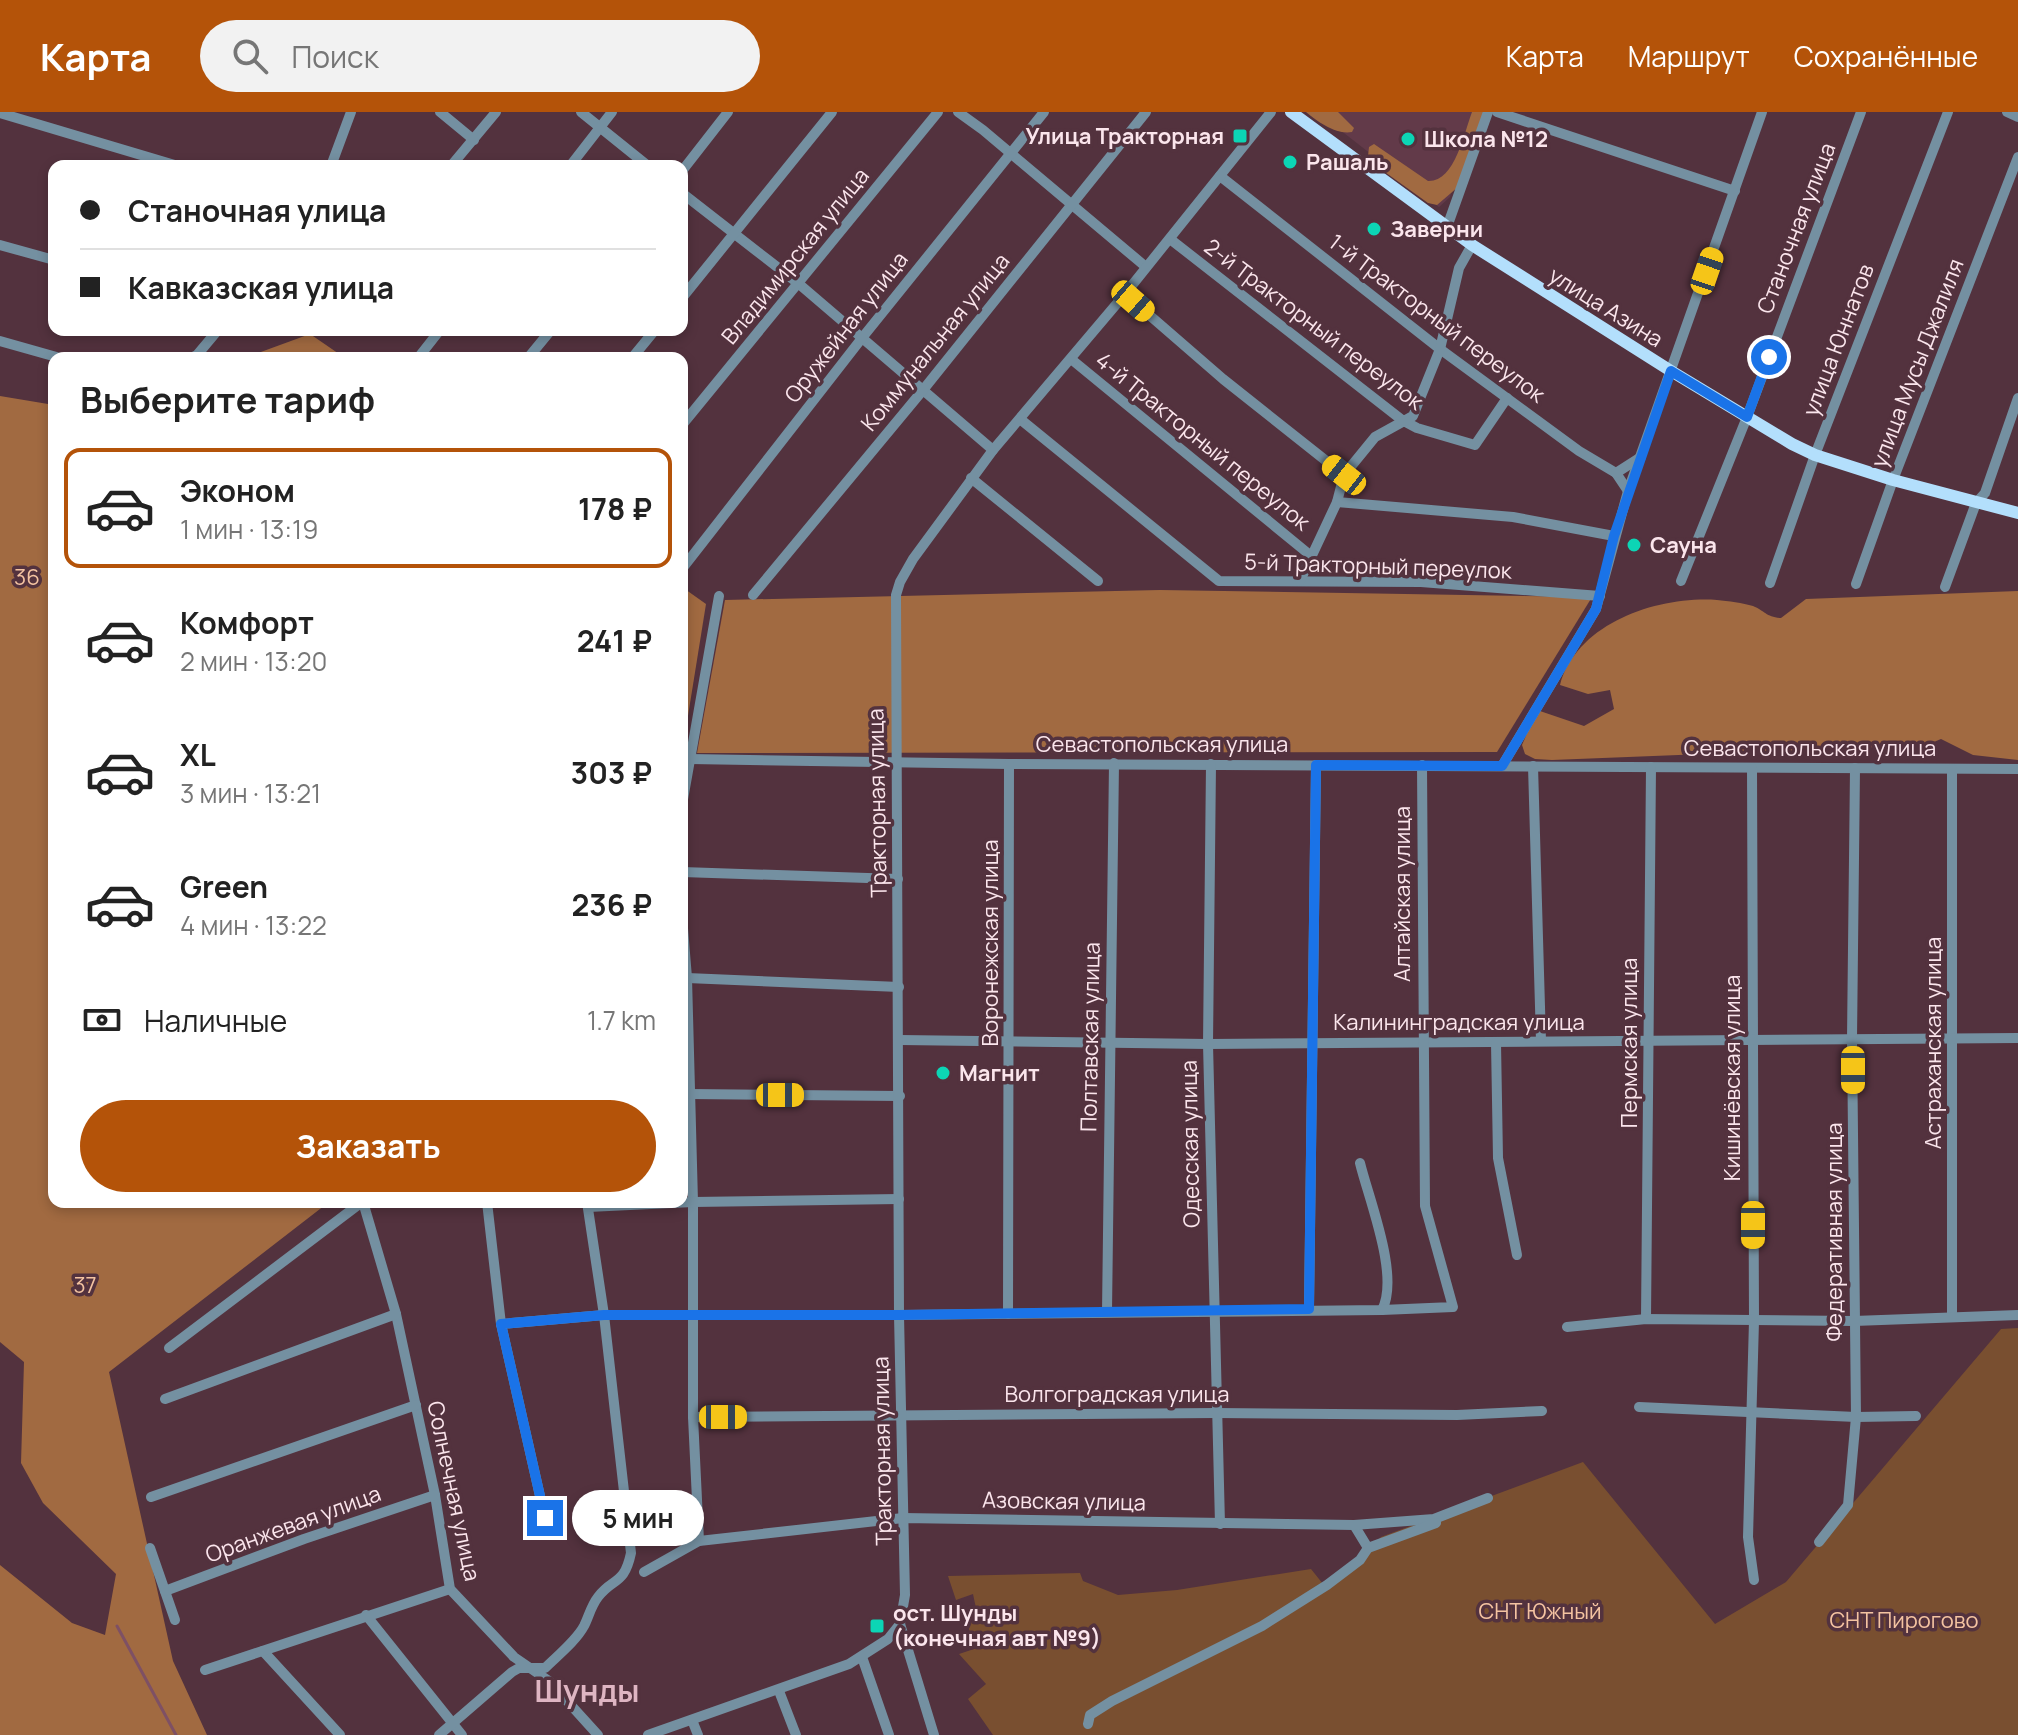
<!DOCTYPE html>
<html lang="ru">
<meta charset="utf-8">
<style>
body{margin:0;font-family:Manrope,sans-serif;background:#f2f2f2;color:#222;height:100vh;display:flex;flex-direction:column;font-size:30px;white-space:nowrap}
*{box-sizing:border-box;margin:0}
p{font-size:26px;color:#767676}
.icon{flex:none;width:44px;height:44px;fill:none;stroke:currentColor;stroke-width:2;stroke-linecap:round;stroke-linejoin:round}
.map{position:relative;flex:1;overflow:hidden}
.details{position:absolute;left:48px;top:240px;width:640px;height:856px;display:flex;flex-direction:column;background:#fff;border-radius:16px;box-shadow:0 4px 12px #0003}
.details>*{flex:none}
.hud{position:absolute;left:48px;top:48px;width:640px;height:176px;border-radius:16px;box-shadow:0 4px 12px #0003;display:grid;align-content:center;height:176px;padding:0 32px;background:#fff}
.end{position:absolute;width:36px;height:36px;margin:-18px;border:10px solid #1a73e8;background:#fff;box-shadow:0 0 0 4px #fff}
.from{border-radius:50%}
.bubble{position:absolute;height:56px;border-radius:28px;background:#fff;box-shadow:0 4px 12px #0003;font-size:26px;font-weight:700;line-height:56px;text-align:center}
.car{position:absolute;width:24px;height:48px;margin:-24px -12px;border-radius:10px;box-shadow:0 0 6px 2px #0007;background:linear-gradient(#f5c518 24%,#345 0 40%,#f5c518 0 76%,#345 0 86%,#f5c518 0)}
.hud b{display:flex;align-items:center;gap:28px;height:76px;font-size:30px}
.hud b+b{border-top:2px solid #e0e0e0}
.hud i{width:20px;height:20px;background:#222}
ul{padding:0;list-style:none}
li{display:flex;align-items:center;gap:24px;height:120px;margin:0 16px 12px;padding:0 16px;border:4px solid transparent;border-radius:16px}
li div{flex:1}
li b{display:block;font-size:30px}
li em{font-style:normal;font-weight:700}
li.current{border-color:#b45309}
li>.icon{width:72px;height:72px;stroke-width:1.5}
h2{padding:0 32px;font-size:36px;line-height:96px}
.pay{display:flex;align-items:center;gap:20px;height:88px;padding:0 32px;font-size:30px}
.pay p{margin-inline-start:auto}
.action{display:flex;gap:16px;margin-top:auto;padding:16px 32px}
.action a{flex:1;height:92px;border-radius:48px;background:#b45309;color:#fff;font-size:32px;font-weight:700;line-height:92px;text-align:center}
header{display:flex;align-items:center;gap:48px;box-sizing:border-box;height:112px;padding:0 40px;background:#b45309;color:#fff}
header strong{font-size:38px}
nav{display:flex;gap:44px;margin-inline-start:auto;font-size:28px}
.search{width:560px;height:72px;background:#f2f2f2;display:flex;align-items:center;gap:20px;box-sizing:border-box;padding:0 28px;border-radius:44px;color:#767676;font-size:30px}
.map>svg:first-child{display:block}
.built{fill:#623a49}
.green{fill:#794f30}
.forest{fill:#a16a41}
.lines{fill:none;stroke-linecap:round;stroke-linejoin:round}
.stream{stroke:#7e5064;stroke-width:3}
.minor{stroke:#7490a1;stroke-width:10}
.major{stroke:#b3dffc;stroke-width:12}
.route{stroke:#1a73e8;stroke-width:10}
.poi-dot{fill:#0cd5b5;stroke:#53323e;stroke-width:3}
.labels{text-anchor:middle;stroke-width:7;stroke-linejoin:round;paint-order:stroke}
.poi-label{font-size:22px;font-weight:bold;fill:#fbe5ec;stroke:#53323e;text-anchor:start}
.street-label{font-size:22px;fill:#fbe5ec;stroke:#53323e}
.park-label{font-size:22px;fill:#f4c3a1;stroke:#53323e}
.district-label{font-size:30px;font-weight:bold;fill:#deb5c2;stroke:#53323e}
</style>
<header>
<strong>Карта</strong>
<div class="search"><svg class="icon" aria-label="search" viewBox="0 0 24 24"><circle cx="10" cy="10" r="6"/><path d="M15 15l6 6"/></svg>Поиск</div>
<nav><a>Карта</a><a>Маршрут</a><a>Сохранённые</a></nav>
</header>
<div class="map">
<svg width="2018" height="1623" viewBox="0 0 2018 1623">
<rect width="100%" height="100%" fill="#53323e"/>
<!-- built -->
<polygon class="built" points="1317,0 1475,0 1450,85 1439,95"/>
<!-- green -->
<polygon class="green" points="2018,1216 2018,1623 993,1623 968,1587 986,1572 959,1542 977,1536 964,1506 977,1501 973,1482 956,1488 948,1464 1080,1461 1083,1469 1118,1483 1177,1478 1311,1457 1323,1472 1353,1453 1381,1425 1583,1350 1715,1512 1786,1470 2001,1217"/>
<!-- forest -->
<g class="forest">
<path d="M1306,0H1338L1354,16L1352,20C1336,23 1318,10 1306,0Z"/>
<path d="M1472,0H1486L1458,75L1437,93L1428,91L1382,58L1368,44L1369,35L1374,32L1428,69C1455,70 1464,21 1472,0Z"/>
<polygon points="310,222 345,246 243,246 250,244"/>
<polygon points="0,284 54,293 54,1090 329,1090 109,1260 173,1549 207,1623 0,1623 0,1453 72,1511 105,1523 116,1462 43,1391 21,1351 24,1250 0,1230"/>
<polygon points="682,475 706,492 682,641"/>
<polygon points="1160,478 1592,485 1497,640 697,641 725,488"/>
<path d="M2018,479V648L1973,643L1941,627L1929,632L1907,634L1552,648L1535,647L1525,642L1522,633L1537,598L1584,614L1614,597L1610,578L1588,582L1560,573C1577,511 1657,484 1717,488C1728,489 1743,491 1753,494C1765,499 1766,505 1781,506L1806,487Z"/>
</g>
<g class="lines">
<!-- stream -->
<polyline class="stream" points="117,1514 176,1623"/>
<!-- minor -->
<g class="minor">
<polyline points="440,0 474,28"/>
<polyline points="581,0 648,54"/>
<polyline points="958,0 983,18 1146,155"/>
<polyline points="1497,0 1735,79"/>
<polyline points="2007,0 2018,5"/>
<polyline points="0,1 178,54"/>
<polyline points="331,54 351,0"/>
<polyline points="451,54 496,0"/>
<polyline points="570,54 612,0"/>
<polyline points="682,59 728,0"/>
<polyline points="1220,64 1440,237 1579,339 1616,361 1628,379"/>
<polyline points="682,81 799,172 993,338"/>
<polyline points="1447,115 1488,0"/>
<polyline points="1170,127 1402,308 1417,316 1475,333 1507,286"/>
<polyline points="0,133 54,148"/>
<polyline points="1125,182 1223,267 1344,363"/>
<polyline points="682,186 832,0"/>
<polyline points="0,229 60,246"/>
<polyline points="191,246 197,243 218,218"/>
<polyline points="418,246 440,218"/>
<polyline points="528,246 551,218"/>
<polyline points="632,246 655,218"/>
<polyline points="1071,247 1310,443"/>
<polyline points="1020,307 1219,469 1421,470 1600,484"/>
<polyline points="682,313 938,0"/>
<polyline points="1616,361 1641,345"/>
<polyline points="971,366 1098,469"/>
<polyline points="1337,390 1513,405 1614,424"/>
<polyline points="682,457 862,226 1044,0"/>
<polyline points="1300,469 1337,390 1344,363 1375,325 1413,304 1440,237 1459,156 1472,133"/>
<polyline points="1681,469 1747,305 1861,0"/>
<polyline points="1770,471 1815,343 1948,0"/>
<polyline points="1856,472 1893,368 2018,45"/>
<polyline points="1945,475 1976,391 1985,381 2018,286"/>
<polyline points="753,483 923,278 1146,0"/>
<polyline points="690,647 1009,652 2018,657"/>
<polyline points="1211,652 1208,932 1220,1412"/>
<polyline points="1502,654 1596,497 1628,379 1762,0"/>
<polyline points="1533,654 1541,929"/>
<polyline points="1752,656 1754,1209 1748,1425 1754,1468"/>
<polyline points="1952,657 1952,1205"/>
<polyline points="682,693 719,484"/>
<polyline points="682,760 898,767"/>
<polyline points="682,804 687,866 693,1090 693,1305 699,1429"/>
<polyline points="687,866 899,875"/>
<polyline points="900,928 1208,932 2018,926"/>
<polyline points="1496,931 1498,1046 1517,1143"/>
<polyline points="689,982 900,984"/>
<path d="M1360,1051C1369,1088 1400,1164 1382,1198"/>
<polyline points="363,1090 396,1202 435,1383 450,1477 514,1545 549,1569 598,1623"/>
<polyline points="487,1090 501,1212 545,1406"/>
<polyline points="588,1095 693,1090 899,1087"/>
<polyline points="1309,1197 1316,653"/>
<polyline points="1107,1200 1114,651"/>
<polyline points="1008,1202 1009,652"/>
<polyline points="1646,1207 1651,655"/>
<polyline points="501,1212 604,1203 899,1203 1382,1198 1453,1195 1425,1094 1422,653"/>
<polyline points="1567,1215 1646,1207 1854,1209 2018,1203"/>
<polyline points="169,1236 362,1090"/>
<polyline points="165,1287 396,1202"/>
<polyline points="1639,1295 1856,1305 1916,1304"/>
<polyline points="693,1305 1216,1301 1457,1303 1542,1299"/>
<polyline points="151,1385 416,1293"/>
<polyline points="1354,1413 1368,1436"/>
<polyline points="1819,1430 1848,1393 1856,1305 1852,927 1855,656"/>
<polyline points="150,1436 175,1508"/>
<polyline points="644,1460 699,1429 903,1406 1354,1413 1434,1407 1488,1386"/>
<polyline points="165,1479 304,1427 435,1383"/>
<polyline points="366,1503 462,1623"/>
<polyline points="900,1512 934,1623"/>
<polyline points="263,1539 340,1623"/>
<polyline points="862,1545 889,1623"/>
<polyline points="205,1558 450,1477"/>
<polyline points="779,1579 796,1623"/>
<polyline points="692,1608 698,1623"/>
<polyline points="1088,1612 1090,1603 1112,1589 1262,1514 1327,1473 1360,1448 1368,1436 1436,1411"/>
<path d="M439,1623L512,1560L519,1556H545C557,1544 576,1529 584,1514C589,1504 591,1494 598,1485C613,1465 624,1474 631,1441L604,1203L587,1090"/>
<polyline points="648,1623 849,1552 888,1527 900,1512 905,1483 899,1203 896,483 900,470 913,447 993,338 1125,182 1271,0"/>
</g>
<!-- major -->
<polyline class="major" points="1291,0 1472,133 1671,259 1792,332 1815,343 1893,368 2018,401"/>
</g>
<g class="lines">
<!-- route -->
<polyline class="route" points="545,1406 501,1212 604,1203 899,1203 1309,1197 1316,653 1502,654 1596,497 1614,424 1671,259 1747,305 1769,245"/>
</g>
<!-- markers -->
<g class="poi-dot">
<rect x="1232" y="16" width="16" height="16" rx="4"/>
<circle cx="1408" cy="27" r="8"/>
<circle cx="1290" cy="50" r="8"/>
<circle cx="1374" cy="117" r="8"/>
<circle cx="1634" cy="433" r="8"/>
<circle cx="943" cy="961" r="8"/>
<rect x="869" y="1506" width="16" height="16" rx="4"/>
</g>
<g class="labels">
<!-- poi labels -->
<g class="poi-label">
<text x="1224" y="32" text-anchor="end">Улица Тракторная</text>
<text x="1424" y="35">Школа №12</text>
<text x="1306" y="58">Рашаль</text>
<text x="1390" y="125">Заверни</text>
<text x="1650" y="441">Сауна</text>
<text x="959" y="969">Магнит</text>
<text x="893" y="1509">ост. Шунды<tspan x="893" dy="25">(конечная авт №9)</tspan></text>
</g>
<!-- street labels -->
<g class="street-label">
<text transform="translate(1796 116) rotate(-69)" y="8">Станочная улица</text>
<text transform="translate(795 144) rotate(-51)" y="8">Владимирская улица</text>
<text transform="translate(1606 195) rotate(32)" y="8">улица Азина</text>
<text transform="translate(1437 206) rotate(37)" y="8">1-й Тракторный переулок</text>
<text transform="translate(1314 212) rotate(37)" y="8">2-й Тракторный переулок</text>
<text transform="translate(846 215) rotate(-52)" y="8">Оружейная улица</text>
<text transform="translate(1838 228) rotate(-69)" y="8">улица Юннатов</text>
<text transform="translate(935 230) rotate(-51)" y="8">Коммунальная улица</text>
<text transform="translate(1917 251) rotate(-69)" y="8">улица Мусы Джалиля</text>
<text transform="translate(1203 329) rotate(39)" y="8">4-й Тракторный переулок</text>
<text transform="translate(1378 454) rotate(2)" y="8">5-й Тракторный переулок</text>
<text x="1162" y="640">Севастопольская улица</text>
<text x="1810" y="644">Севастопольская улица</text>
<text transform="translate(877 691) rotate(-91)" y="8">Тракторная улица</text>
<text transform="translate(1402 782) rotate(-90)" y="8">Алтайская улица</text>
<text transform="translate(990 831) rotate(-90)" y="8">Воронежская улица</text>
<text x="1459" y="918">Калининградская улица</text>
<text transform="translate(1090 925) rotate(-89)" y="8">Полтавская улица</text>
<text transform="translate(1629 931) rotate(-90)" y="8">Пермская улица</text>
<text transform="translate(1933 931) rotate(-90)" y="8">Астраханская улица</text>
<text transform="translate(1732 966) rotate(-90)" y="8">Кишинёвская улица</text>
<text transform="translate(1190 1032) rotate(-91)" y="8">Одесская улица</text>
<text transform="translate(1834 1120) rotate(-90)" y="8">Федеративная улица</text>
<text x="1117" y="1290">Волгоградская улица</text>
<text transform="translate(882 1339) rotate(-91)" y="8">Тракторная улица</text>
<text transform="translate(454 1379) rotate(78)" y="8">Солнечная улица</text>
<text transform="translate(1064 1389) rotate(1)" y="8">Азовская улица</text>
<text transform="translate(293 1412) rotate(-20)" y="8">Оранжевая улица</text>
</g>
<!-- park labels -->
<g class="park-label">
<text x="27" y="473">36</text>
<text x="85" y="1181">37</text>
<text x="1540" y="1507">СНТ Южный</text>
<text x="1904" y="1516">СНТ Пирогово</text>
</g>
<!-- district labels -->
<g class="district-label">
<text x="587" y="1590">Шунды</text>
</g>
</g>
</svg>
<i class="end from" style="left:1769px;top:245px"></i>
<i class="end" style="left:545px;top:1406px"></i>
<div class="bubble" style="left:572px;top:1378px;width:132px">5 мин</div>
<i class="car" style="left:1707px;top:159px;rotate:19deg"></i>
<i class="car" style="left:1133px;top:189px;rotate:131deg"></i>
<i class="car" style="left:1344px;top:363px;rotate:308deg"></i>
<i class="car" style="left:1853px;top:958px;rotate:180deg"></i>
<i class="car" style="left:780px;top:983px;rotate:90deg"></i>
<i class="car" style="left:1753px;top:1113px;rotate:180deg"></i>
<i class="car" style="left:723px;top:1305px;rotate:90deg"></i>
<div class="hud">
<b><i class="from"></i>Станочная улица</b>
<b><i></i>Кавказская улица</b>
</div>
<section class="details">
<h2>Выберите тариф</h2>
<ul>
<li class="current"><svg class="icon" aria-label="car" viewBox="0 0 24 24"><path d="M5 17H2v-5l4-1 3-4h7l3 4 3 1v5h-3M9 17h6M6 11h13"/><circle cx="7" cy="17" r="2"/><circle cx="17" cy="17" r="2"/></svg><div><b>Эконом</b><p>1 мин · 13:19</p></div><em>178 ₽</em></li>
<li><svg class="icon" aria-label="car" viewBox="0 0 24 24"><path d="M5 17H2v-5l4-1 3-4h7l3 4 3 1v5h-3M9 17h6M6 11h13"/><circle cx="7" cy="17" r="2"/><circle cx="17" cy="17" r="2"/></svg><div><b>Комфорт</b><p>2 мин · 13:20</p></div><em>241 ₽</em></li>
<li><svg class="icon" aria-label="car" viewBox="0 0 24 24"><path d="M5 17H2v-5l4-1 3-4h7l3 4 3 1v5h-3M9 17h6M6 11h13"/><circle cx="7" cy="17" r="2"/><circle cx="17" cy="17" r="2"/></svg><div><b>XL</b><p>3 мин · 13:21</p></div><em>303 ₽</em></li>
<li><svg class="icon" aria-label="car" viewBox="0 0 24 24"><path d="M5 17H2v-5l4-1 3-4h7l3 4 3 1v5h-3M9 17h6M6 11h13"/><circle cx="7" cy="17" r="2"/><circle cx="17" cy="17" r="2"/></svg><div><b>Green</b><p>4 мин · 13:22</p></div><em>236 ₽</em></li>
</ul>
<div class="pay"><svg class="icon" aria-label="cash" viewBox="0 0 24 24"><path d="M3 7h18v10H3z"/><circle cx="12" cy="12" r="2"/></svg>Наличные<p>1.7 km</p></div>
<div class="action"><a>Заказать</a></div>
</section>
</div>
